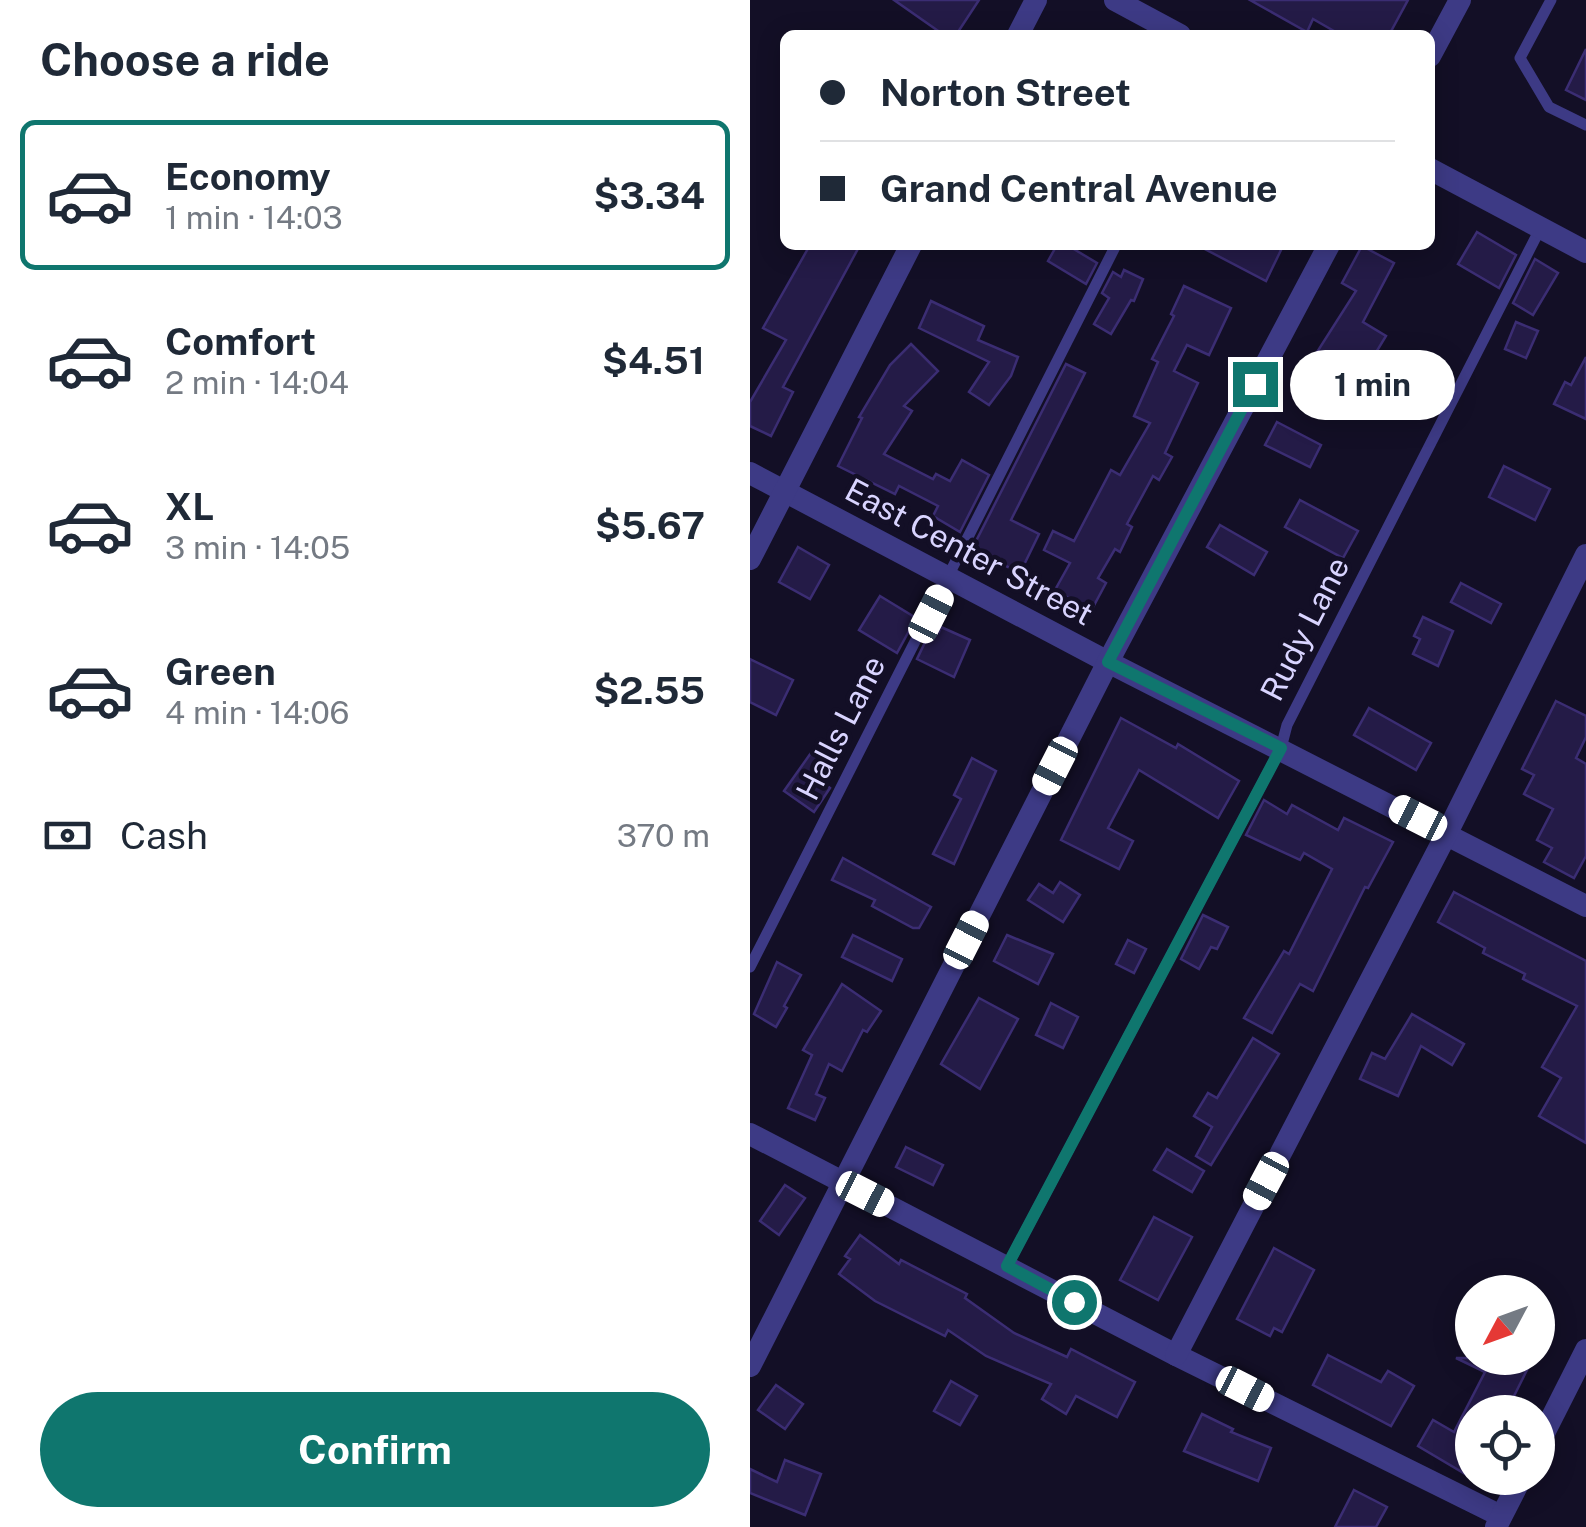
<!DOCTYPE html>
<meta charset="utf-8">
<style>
body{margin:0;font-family:"Public Sans",sans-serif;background:#f6f6f7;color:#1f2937;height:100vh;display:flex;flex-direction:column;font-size:38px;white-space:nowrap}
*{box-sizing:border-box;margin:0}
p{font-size:32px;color:#747a83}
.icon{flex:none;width:55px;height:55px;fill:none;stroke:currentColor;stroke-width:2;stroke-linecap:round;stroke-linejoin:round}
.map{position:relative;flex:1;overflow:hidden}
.side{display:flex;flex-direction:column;background:#fff;width:750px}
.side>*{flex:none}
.top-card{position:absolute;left:30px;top:30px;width:655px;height:220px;border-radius:15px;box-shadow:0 5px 25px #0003;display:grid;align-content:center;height:220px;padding:0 40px;background:#fff}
.needle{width:65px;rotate:229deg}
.controls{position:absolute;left:705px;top:1275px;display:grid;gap:20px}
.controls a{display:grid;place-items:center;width:100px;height:100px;border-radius:50%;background:#fff;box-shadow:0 5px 25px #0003;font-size:50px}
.end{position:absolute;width:45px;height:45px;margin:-22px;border:12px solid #0f766e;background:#fff;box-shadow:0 0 0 5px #fff}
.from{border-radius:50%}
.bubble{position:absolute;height:70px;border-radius:35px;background:#fff;box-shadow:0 5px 25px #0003;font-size:32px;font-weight:700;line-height:70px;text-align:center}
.car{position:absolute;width:30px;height:60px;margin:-30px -15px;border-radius:12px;box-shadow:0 0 8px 2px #0007;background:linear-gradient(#fff 24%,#345 0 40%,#fff 0 76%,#345 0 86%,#fff 0)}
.top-card b{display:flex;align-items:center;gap:35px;height:95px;font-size:38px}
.top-card b+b{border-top:2px solid #e0e1e3}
.top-card i{width:25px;height:25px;background:#1f2937}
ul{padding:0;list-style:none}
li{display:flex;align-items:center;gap:30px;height:150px;margin:0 20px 15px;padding:0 20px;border:5px solid transparent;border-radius:15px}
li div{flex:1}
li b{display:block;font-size:38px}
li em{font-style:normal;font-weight:700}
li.selected{border-color:#0f766e}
li>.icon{width:90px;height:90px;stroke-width:1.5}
h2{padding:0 40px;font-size:45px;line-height:120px}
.pay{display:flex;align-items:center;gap:25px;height:110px;padding:0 40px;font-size:38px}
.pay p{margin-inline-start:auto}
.button{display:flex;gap:20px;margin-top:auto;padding:20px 40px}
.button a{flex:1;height:115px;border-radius:60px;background:#0f766e;color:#fff;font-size:40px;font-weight:700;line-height:115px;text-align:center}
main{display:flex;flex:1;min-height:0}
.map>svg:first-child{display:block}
.building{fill:#241b47;stroke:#3b2d73;stroke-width:2.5}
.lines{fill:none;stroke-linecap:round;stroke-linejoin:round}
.lane{stroke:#3d3a85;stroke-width:11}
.street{stroke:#3d3a85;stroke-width:22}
.route{stroke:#0f766e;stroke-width:12}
.labels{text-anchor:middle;stroke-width:9;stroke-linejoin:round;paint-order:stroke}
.street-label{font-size:32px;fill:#d9d4ff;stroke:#130f26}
</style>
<main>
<section class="side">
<h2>Choose a ride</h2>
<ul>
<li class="selected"><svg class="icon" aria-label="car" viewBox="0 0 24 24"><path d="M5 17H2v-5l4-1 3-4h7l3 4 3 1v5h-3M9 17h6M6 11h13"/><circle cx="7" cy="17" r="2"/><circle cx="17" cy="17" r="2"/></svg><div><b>Economy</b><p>1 min · 14:03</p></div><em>$3.34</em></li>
<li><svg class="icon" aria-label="car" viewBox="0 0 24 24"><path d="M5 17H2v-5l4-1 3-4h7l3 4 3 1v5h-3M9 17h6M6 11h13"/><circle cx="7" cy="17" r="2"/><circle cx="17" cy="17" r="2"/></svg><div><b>Comfort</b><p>2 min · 14:04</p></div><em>$4.51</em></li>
<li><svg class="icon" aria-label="car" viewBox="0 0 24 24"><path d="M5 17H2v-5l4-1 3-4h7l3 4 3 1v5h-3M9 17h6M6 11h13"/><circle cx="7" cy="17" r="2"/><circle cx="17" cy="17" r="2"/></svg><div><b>XL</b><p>3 min · 14:05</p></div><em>$5.67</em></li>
<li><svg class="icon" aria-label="car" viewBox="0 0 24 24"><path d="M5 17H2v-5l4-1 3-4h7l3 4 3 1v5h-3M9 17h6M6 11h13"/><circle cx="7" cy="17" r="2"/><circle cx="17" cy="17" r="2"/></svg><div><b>Green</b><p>4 min · 14:06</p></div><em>$2.55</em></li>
</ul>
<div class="pay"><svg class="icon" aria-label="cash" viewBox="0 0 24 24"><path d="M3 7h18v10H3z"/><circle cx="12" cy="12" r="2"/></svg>Cash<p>370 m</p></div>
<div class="button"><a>Confirm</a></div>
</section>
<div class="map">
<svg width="836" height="1527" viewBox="0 0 836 1527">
<rect width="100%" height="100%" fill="#130f26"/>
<!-- building -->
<g class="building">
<polygon points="144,0 229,0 206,35 194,35"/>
<polygon points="500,0 658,0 639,35 591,35 563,19 557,32"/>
<polygon points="836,49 836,100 816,90"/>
<polygon points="727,232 766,255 749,288 708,264"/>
<polygon points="60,245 110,245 33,387 43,392 21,436 0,426 0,402 36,340 13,328"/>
<polygon points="307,245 317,245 347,263 336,284 298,261"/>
<polygon points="447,245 522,245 531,250 516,281"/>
<polygon points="612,246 644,263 613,322 636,336 619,364 608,357 580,413 544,396 560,363 606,291 592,283"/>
<polygon points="785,259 808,273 783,315 763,303"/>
<polygon points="374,270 393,279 384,301 381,300 361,334 344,324 359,298 352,293 363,272 371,277"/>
<polygon points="434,286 481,308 459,355 437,345 424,371 448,383 415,453 422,457 409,480 403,476 377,524 382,527 370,552 365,549 348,578 356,583 341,611 305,590 320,563 294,550 303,531 324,541 361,470 370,475 400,423 384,416 408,362 402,359 424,316 421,314"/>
<polygon points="181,301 234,326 228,340 268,357 261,376 239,405 219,392 239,362 169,328"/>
<polygon points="766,322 788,331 776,358 755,349"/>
<polygon points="161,344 188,371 154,406 162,411 134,454 183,479 186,474 200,481 212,460 239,475 210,532 183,516 188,506 149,486 145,494 88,466 112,418 109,417 140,365"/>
<polygon points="836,357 836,419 804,404 815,382 821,385"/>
<polygon points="316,364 335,373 261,520 289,534 270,573 222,549"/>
<polygon points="527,422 571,445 560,467 515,445"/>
<polygon points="754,466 800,489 785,520 739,497"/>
<polygon points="550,500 608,531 593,558 535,527"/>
<polygon points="470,525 517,552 504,575 457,547"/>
<polygon points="48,547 79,565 60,599 29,582"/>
<polygon points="711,583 751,604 741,623 701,602"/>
<polygon points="130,596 166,618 147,653 109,630"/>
<polygon points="673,617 703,631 688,666 663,654 670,639 664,636"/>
<polygon points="191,627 220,640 204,677 167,659 182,628 189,632"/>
<polygon points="0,659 43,680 26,715 0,702"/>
<polygon points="806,701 836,716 836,737 826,758 836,764 836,856 824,878 794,862 802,848 787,840 803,809 774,794 784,775 772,769"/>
<polygon points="619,708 681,743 666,770 604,735"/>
<polygon points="371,718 426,748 428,744 489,781 468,818 389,770 358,828 383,841 369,869 311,840"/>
<polygon points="63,750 78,761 67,778 80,788 64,812 34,791"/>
<polygon points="222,758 246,771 204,864 183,854 211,799 204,795"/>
<polygon points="514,800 537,814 542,805 588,830 594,818 643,842 618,888 615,887 563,991 550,984 522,1033 494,1018 534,951 539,954 582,869 554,853 550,860 496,835"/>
<polygon points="93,858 181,907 169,928 163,928 122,906 125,900 82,880"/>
<polygon points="310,882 330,895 313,922 278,900 289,884 303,893"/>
<polygon points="704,892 836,961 836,1143 789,1116 811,1078 792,1067 827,1006 773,979 775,974 733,953 735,948 688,922"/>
<polygon points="453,915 478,927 467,949 461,947 449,969 431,959"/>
<polygon points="103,935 152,959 142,981 92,957"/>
<polygon points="257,935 303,954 288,984 244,961"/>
<polygon points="378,940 396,949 384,973 366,964"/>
<polygon points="27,962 51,975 34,1006 37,1008 26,1027 4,1014"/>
<polygon points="92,984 131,1011 117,1032 113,1030 92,1071 79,1064 66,1094 75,1098 65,1120 38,1108 62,1055 53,1050"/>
<polygon points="229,998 268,1019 230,1089 191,1064"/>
<polygon points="301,1003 328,1017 313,1048 286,1035"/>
<polygon points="662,1014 714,1044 702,1065 671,1046 648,1096 610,1079 622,1053 635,1059"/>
<polygon points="503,1038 529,1054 461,1165 446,1156 462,1127 444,1116 458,1093 467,1098"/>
<polygon points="156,1147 193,1165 183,1185 146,1167"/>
<polygon points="417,1149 454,1171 442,1192 404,1170"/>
<polygon points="35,1185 55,1198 29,1235 10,1221"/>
<polygon points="404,1217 442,1237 408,1300 370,1280"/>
<polygon points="110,1235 149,1264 151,1260 217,1294 215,1298 264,1333 317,1357 321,1349 385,1382 367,1417 326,1396 316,1414 292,1399 301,1384 236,1356 198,1330 195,1336 125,1301 89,1274 100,1259 95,1256"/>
<polygon points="524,1248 564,1270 532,1332 524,1328 520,1336 487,1319"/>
<polygon points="578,1355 631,1382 638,1371 664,1386 641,1426 563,1385"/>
<polygon points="706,1358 783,1358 756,1412 722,1412 722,1478 668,1446 683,1420 704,1432 735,1372"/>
<polygon points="201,1381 227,1396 210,1425 184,1411"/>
<polygon points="26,1385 53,1404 35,1429 8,1410"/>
<polygon points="452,1414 483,1429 481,1432 521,1448 508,1481 434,1451"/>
<polygon points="35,1460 71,1474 55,1515 0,1493 0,1469 27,1482"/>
<polygon points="604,1490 637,1507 626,1527 585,1527"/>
</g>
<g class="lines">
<!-- lane -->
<g class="lane">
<polyline points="801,0 770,58 799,107 836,125"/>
<polyline points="0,967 366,245"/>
<polyline points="257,1266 531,748 537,725 790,229"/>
</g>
<!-- street -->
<g class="street">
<polyline points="365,0 430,35"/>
<polyline points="268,35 286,0"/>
<polyline points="680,56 710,0"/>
<polyline points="680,169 836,252"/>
<polyline points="0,473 358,662 836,906"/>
<polyline points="0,559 161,245"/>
<polyline points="0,1134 426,1355 751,1516"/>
<polyline points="426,1355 697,833 836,555"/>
<polyline points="0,1366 358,662 579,245"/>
<polyline points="788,1445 836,1350"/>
<polyline points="746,1527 771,1478"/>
</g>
</g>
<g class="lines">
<!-- route -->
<polyline class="route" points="324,1302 257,1266 531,748 358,662 505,384"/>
</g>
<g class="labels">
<!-- street labels -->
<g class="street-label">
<text transform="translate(219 552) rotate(28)" y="11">East Center Street</text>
<text transform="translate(555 629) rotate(-63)" y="11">Rudy Lane</text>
<text transform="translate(91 728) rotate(-63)" y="11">Halls Lane</text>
</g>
</g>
</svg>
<div class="controls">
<a><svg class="needle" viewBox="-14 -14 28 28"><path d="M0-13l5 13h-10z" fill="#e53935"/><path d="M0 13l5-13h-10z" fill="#747a83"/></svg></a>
<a><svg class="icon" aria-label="locate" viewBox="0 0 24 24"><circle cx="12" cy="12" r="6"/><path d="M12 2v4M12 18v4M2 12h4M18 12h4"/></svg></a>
</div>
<i class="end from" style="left:324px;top:1302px"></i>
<i class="end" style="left:505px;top:384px"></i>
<div class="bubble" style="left:540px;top:350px;width:165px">1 min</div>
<i class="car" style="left:181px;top:614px;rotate:27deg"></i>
<i class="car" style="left:305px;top:766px;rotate:207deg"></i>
<i class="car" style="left:668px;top:818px;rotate:297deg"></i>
<i class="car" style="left:216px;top:940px;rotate:27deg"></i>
<i class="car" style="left:516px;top:1181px;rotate:208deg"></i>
<i class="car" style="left:115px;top:1194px;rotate:117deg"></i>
<i class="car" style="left:495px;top:1389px;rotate:117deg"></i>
<div class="top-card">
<b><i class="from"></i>Norton Street</b>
<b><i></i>Grand Central Avenue</b>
</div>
</div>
</main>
